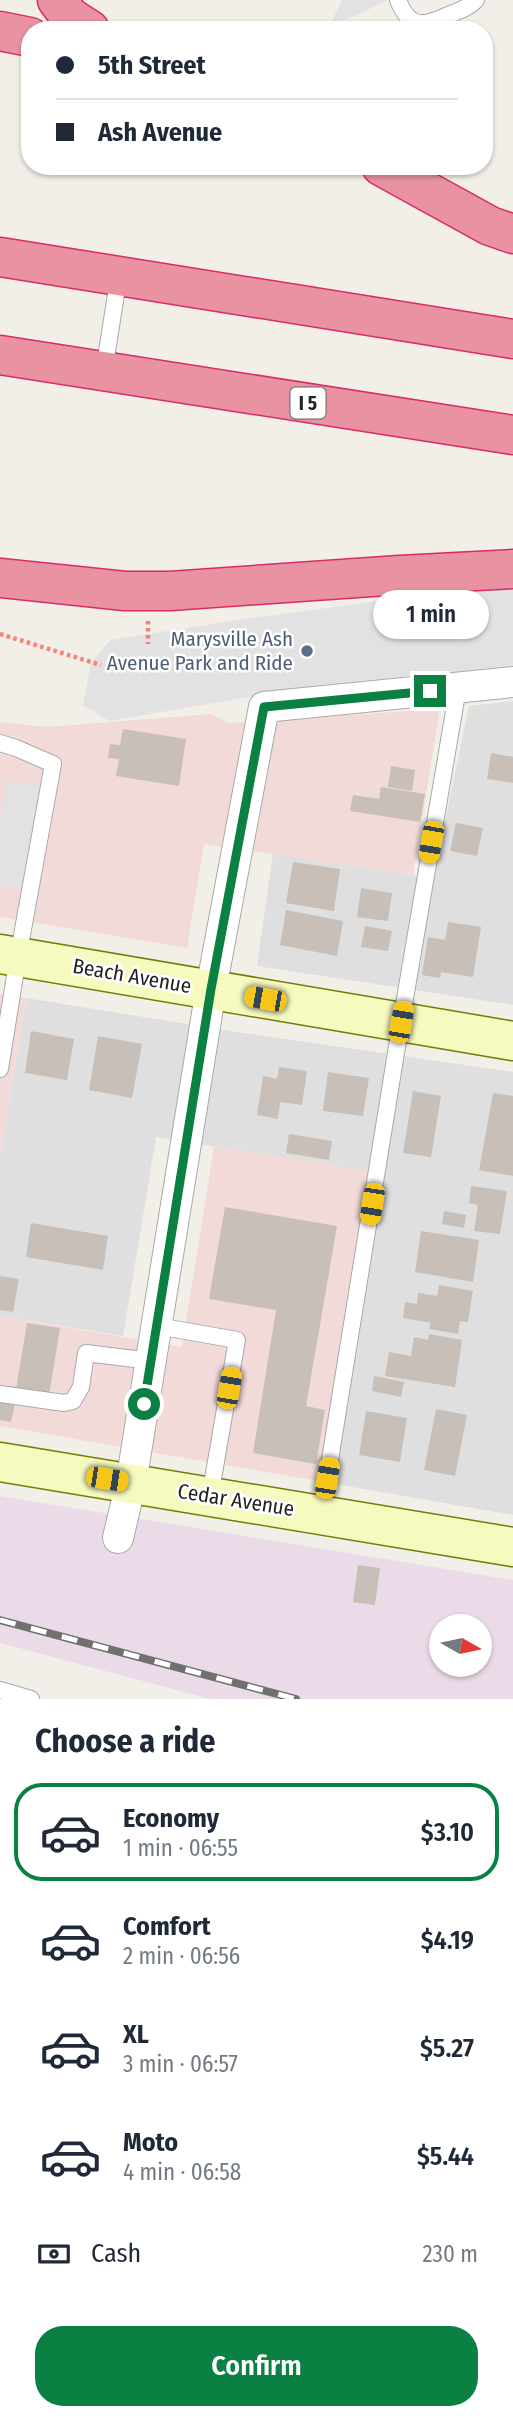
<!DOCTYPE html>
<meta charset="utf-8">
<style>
body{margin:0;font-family:"Fira Sans Condensed",sans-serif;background:#f2f2f3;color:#1f2937;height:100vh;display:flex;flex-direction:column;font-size:26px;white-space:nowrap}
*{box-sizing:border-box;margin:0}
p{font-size:23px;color:#747a83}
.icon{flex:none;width:38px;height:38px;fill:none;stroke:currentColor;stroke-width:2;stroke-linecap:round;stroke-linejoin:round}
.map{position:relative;height:1699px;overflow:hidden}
.details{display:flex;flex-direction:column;background:#fff;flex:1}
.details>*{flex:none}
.guide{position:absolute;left:21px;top:21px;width:472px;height:154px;border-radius:28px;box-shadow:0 2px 5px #0004;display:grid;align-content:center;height:154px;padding:0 35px;background:#fff}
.needle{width:46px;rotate:99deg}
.buttons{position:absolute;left:429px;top:1614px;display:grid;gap:14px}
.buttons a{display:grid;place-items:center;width:63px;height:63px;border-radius:50%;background:#fff;box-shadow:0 2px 5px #0004;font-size:35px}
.end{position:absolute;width:32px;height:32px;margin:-16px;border:9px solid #0b8043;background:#fff;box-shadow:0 0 0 4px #fff}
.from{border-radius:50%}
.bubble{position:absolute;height:49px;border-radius:24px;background:#fff;box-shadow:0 2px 5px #0004;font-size:23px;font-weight:600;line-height:49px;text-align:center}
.car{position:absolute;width:21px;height:42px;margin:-21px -10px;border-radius:9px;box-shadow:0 0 5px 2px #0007;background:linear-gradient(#f5c518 24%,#345 0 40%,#f5c518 0 76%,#345 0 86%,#f5c518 0)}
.guide b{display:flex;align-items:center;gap:24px;height:66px;font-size:26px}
.guide b+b{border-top:2px solid #e0e1e3}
.guide i{width:18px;height:18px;background:#1f2937}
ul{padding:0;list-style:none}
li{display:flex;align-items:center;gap:21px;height:98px;margin:0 14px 10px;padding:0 21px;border:4px solid transparent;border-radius:28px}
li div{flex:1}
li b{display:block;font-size:26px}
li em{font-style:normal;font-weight:600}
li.on{border-color:#0b8043}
li>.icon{width:63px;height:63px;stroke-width:1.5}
h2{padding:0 35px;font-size:32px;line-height:84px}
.pay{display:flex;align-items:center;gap:18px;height:77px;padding:0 35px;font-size:26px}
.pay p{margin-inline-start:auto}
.primary-button{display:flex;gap:14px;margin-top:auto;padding:14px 35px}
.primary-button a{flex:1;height:80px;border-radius:28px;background:#0b8043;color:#fff;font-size:28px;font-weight:600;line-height:80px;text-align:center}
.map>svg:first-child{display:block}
.residential{fill:#e0dfdf}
.commercial{fill:#f2dad9}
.industrial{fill:#ebdbe8;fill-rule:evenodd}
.parking{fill:#e2e2e2}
.building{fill:#c7bfb8}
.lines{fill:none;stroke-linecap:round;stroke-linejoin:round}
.lane-casing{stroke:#a9a9a9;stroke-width:18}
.street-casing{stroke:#a9a9a9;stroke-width:32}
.secondary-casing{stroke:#707d05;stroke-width:41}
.highway-casing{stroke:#dc2a67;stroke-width:41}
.path{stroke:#fa8072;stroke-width:4.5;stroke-dasharray:3.5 3.5;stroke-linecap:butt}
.lane{stroke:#fff;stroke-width:16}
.street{stroke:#fff;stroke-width:30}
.secondary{stroke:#f7fabf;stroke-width:38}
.highway{stroke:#e892a2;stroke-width:38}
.rail-casing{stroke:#707070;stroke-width:8}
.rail{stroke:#fff;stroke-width:5;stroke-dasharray:16;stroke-linecap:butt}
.route{stroke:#0b8043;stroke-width:9}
.service-dot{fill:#5c6f8a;stroke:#fff;stroke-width:2.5}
.labels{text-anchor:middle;stroke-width:5;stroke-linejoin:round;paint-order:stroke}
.shield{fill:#fff;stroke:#646464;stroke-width:2}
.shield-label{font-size:19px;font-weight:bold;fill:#222}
.service-label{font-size:21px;fill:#4e5e75;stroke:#fff;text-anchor:end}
.street-label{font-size:21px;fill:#222;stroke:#fff}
</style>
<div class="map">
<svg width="513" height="1699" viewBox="0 0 513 1699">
<rect width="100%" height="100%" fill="#f2efe9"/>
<!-- residential -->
<g class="residential">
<polygon points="513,701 513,1005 257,966 273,854 433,878 469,706"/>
<polygon points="26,998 237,1032 513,1072 513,1515 318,1481 369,1171 156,1137 123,1336 0,1316 0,1158"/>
</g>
<!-- commercial -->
<g class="commercial">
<polygon points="440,709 413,875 204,844 187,948 0,917 0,722 47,727 211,714 228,723"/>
<polygon points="0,994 26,998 0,1158"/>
<polygon points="214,1146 370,1171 318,1481 0,1426 0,1316 182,1347"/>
</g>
<!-- industrial -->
<path class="industrial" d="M0,1496L513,1580V1699H210L0,1643ZM441,1626H480V1664H441Z"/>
<!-- parking -->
<g class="parking">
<polygon points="342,0 388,0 355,16 330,25"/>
<polygon points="513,583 513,666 319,685 109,721 83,705 91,663 110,640 244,619"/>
<polygon points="7,780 39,785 21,889 0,886 0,823"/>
</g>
<!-- building -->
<g class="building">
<polygon points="123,729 186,739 179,786 116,776 119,759 108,758 110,744 120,745"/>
<polygon points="491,753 513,757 513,783 487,779"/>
<polygon points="391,766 415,770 412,791 388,787"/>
<polygon points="381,787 425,794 420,822 350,811 353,795 379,799"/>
<polygon points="456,823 483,828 477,856 450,851"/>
<polygon points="293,862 340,869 334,911 286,903"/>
<polygon points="361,888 392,893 388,921 357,917"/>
<polygon points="286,910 343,921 337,956 280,945"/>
<polygon points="448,922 481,927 473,977 441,972 440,978 422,975 428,937 445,940"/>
<polygon points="365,926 392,931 388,951 361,947"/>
<polygon points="31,1031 74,1039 67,1080 25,1073"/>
<polygon points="98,1036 142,1044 132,1098 89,1090"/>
<polygon points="279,1067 307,1071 302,1105 280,1102 278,1119 257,1115 263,1076 277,1079"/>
<polygon points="328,1072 369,1078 363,1116 323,1111"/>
<polygon points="413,1091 441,1096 431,1157 403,1153"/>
<polygon points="493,1093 513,1096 513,1176 479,1170"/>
<polygon points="289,1134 332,1141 329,1160 286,1153"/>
<polygon points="471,1186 507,1191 500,1234 474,1231 478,1205 469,1203"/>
<polygon points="225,1207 337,1226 306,1406 325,1410 316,1464 253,1453 276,1310 209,1299"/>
<polygon points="444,1211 466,1215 464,1228 442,1224"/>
<polygon points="31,1223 108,1236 103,1270 26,1257"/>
<polygon points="421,1231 479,1240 473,1282 415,1272"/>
<polygon points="0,1276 19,1279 13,1312 0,1310"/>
<polygon points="439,1285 473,1291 468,1322 460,1321 458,1334 429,1329 431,1323 403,1318 405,1302 417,1304 418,1293 437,1296"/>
<polygon points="27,1323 60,1328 49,1395 16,1389"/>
<polygon points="429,1334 462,1340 455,1387 385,1376 389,1352 411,1356 414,1337 428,1340"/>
<polygon points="374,1376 404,1382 401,1397 372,1391"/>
<polygon points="0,1400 15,1403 11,1422 0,1420"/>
<polygon points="436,1409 467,1415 455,1476 424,1470"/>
<polygon points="366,1411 407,1418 400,1462 359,1455"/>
<polygon points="358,1565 380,1568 375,1605 353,1602"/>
</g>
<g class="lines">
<!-- lane casing -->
<g class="lane-casing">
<g id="lane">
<path d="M398,0C409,28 422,27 446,16C457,11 468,9 476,0"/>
<polyline points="104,371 119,275"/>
<polyline points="0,743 16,748 53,764 18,957 0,1069"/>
<polyline points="157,1326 237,1340 210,1496"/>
<polyline points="0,1394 64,1403 73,1401 81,1387 86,1353 151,1361"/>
<polyline points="321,1515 401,1022 458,688"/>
<polyline points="0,1690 31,1699"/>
</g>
</g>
<!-- street casing -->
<g class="street-casing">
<polyline id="street" points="118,1538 131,1483 211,989 264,707 513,682"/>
</g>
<!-- secondary casing -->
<g class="secondary-casing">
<g id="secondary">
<polyline points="0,954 513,1041"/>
<polyline points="0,1462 513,1547"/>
</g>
</g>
<!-- highway casing -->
<g class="highway-casing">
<g id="highway">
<polyline points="57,0 70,17 90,30"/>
<polyline points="0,31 30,37"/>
<polyline points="381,166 490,226 513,234"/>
<polyline points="0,257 513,339"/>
<polyline points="0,355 513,435"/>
<polyline points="0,578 125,591 170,591 400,575 513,569"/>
</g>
</g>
<!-- path -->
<g class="path">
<polyline points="148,621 148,644"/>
<polyline points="0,634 101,665"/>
</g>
<!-- lane -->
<use href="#lane" class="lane"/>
<!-- street -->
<use href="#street" class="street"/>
<!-- secondary -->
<use href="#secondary" class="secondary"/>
<!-- highway -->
<use href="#highway" class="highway"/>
<!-- rail casing -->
<g class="rail-casing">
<polyline id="rail" points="0,1620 296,1699"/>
</g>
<!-- rail -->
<use href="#rail" class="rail"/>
</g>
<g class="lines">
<!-- route -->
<polyline class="route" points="144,1404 211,989 264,707 430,691"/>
</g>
<!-- markers -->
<circle class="service-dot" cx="307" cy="651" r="7"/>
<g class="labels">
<!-- shield labels -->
<rect class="shield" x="290.5" y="387.5" width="35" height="31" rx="5"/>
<g class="shield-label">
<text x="308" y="410">I 5</text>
</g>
<!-- service labels -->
<g class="service-label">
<text x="293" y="646">Marysville Ash<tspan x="293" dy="24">Avenue Park and Ride</tspan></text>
</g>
<!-- street labels -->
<g class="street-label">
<text transform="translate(132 976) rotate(10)" y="7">Beach Avenue</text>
<text transform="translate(236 1500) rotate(9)" y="7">Cedar Avenue</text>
</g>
</g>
</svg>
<div class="buttons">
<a><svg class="needle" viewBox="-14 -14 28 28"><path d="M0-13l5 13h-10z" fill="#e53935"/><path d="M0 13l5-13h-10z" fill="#747a83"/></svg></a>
</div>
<i class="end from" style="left:144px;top:1404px"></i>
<i class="end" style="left:430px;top:691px"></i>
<div class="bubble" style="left:373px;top:590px;width:116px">1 min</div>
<i class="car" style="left:431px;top:842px;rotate:190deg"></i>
<i class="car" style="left:265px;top:999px;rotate:280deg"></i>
<i class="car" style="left:401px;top:1022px;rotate:10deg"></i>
<i class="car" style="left:372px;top:1204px;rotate:189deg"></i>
<i class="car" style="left:229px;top:1388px;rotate:10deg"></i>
<i class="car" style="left:327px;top:1478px;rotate:9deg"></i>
<i class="car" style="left:107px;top:1479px;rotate:99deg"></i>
<div class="guide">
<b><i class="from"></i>5th Street</b>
<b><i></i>Ash Avenue</b>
</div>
</div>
<section class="details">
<h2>Choose a ride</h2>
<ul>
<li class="on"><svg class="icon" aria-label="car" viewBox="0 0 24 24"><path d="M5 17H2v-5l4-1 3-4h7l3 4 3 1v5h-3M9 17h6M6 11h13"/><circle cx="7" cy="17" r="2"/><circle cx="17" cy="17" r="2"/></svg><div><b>Economy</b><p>1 min · 06:55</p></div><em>$3.10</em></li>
<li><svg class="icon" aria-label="car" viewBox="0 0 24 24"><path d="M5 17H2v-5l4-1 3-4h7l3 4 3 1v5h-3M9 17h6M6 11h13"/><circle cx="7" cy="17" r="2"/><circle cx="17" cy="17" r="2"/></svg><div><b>Comfort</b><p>2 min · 06:56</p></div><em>$4.19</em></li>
<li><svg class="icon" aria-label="car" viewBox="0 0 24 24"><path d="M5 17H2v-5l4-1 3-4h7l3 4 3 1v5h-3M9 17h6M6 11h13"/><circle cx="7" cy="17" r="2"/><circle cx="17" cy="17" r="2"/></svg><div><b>XL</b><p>3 min · 06:57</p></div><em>$5.27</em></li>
<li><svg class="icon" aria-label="car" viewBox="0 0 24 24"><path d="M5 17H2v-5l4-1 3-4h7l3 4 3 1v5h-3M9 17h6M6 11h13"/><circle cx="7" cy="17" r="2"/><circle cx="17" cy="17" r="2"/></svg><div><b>Moto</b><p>4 min · 06:58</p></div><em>$5.44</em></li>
</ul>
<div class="pay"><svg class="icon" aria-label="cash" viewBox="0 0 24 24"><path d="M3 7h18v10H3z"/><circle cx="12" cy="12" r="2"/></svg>Cash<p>230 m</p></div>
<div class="primary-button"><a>Confirm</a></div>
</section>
